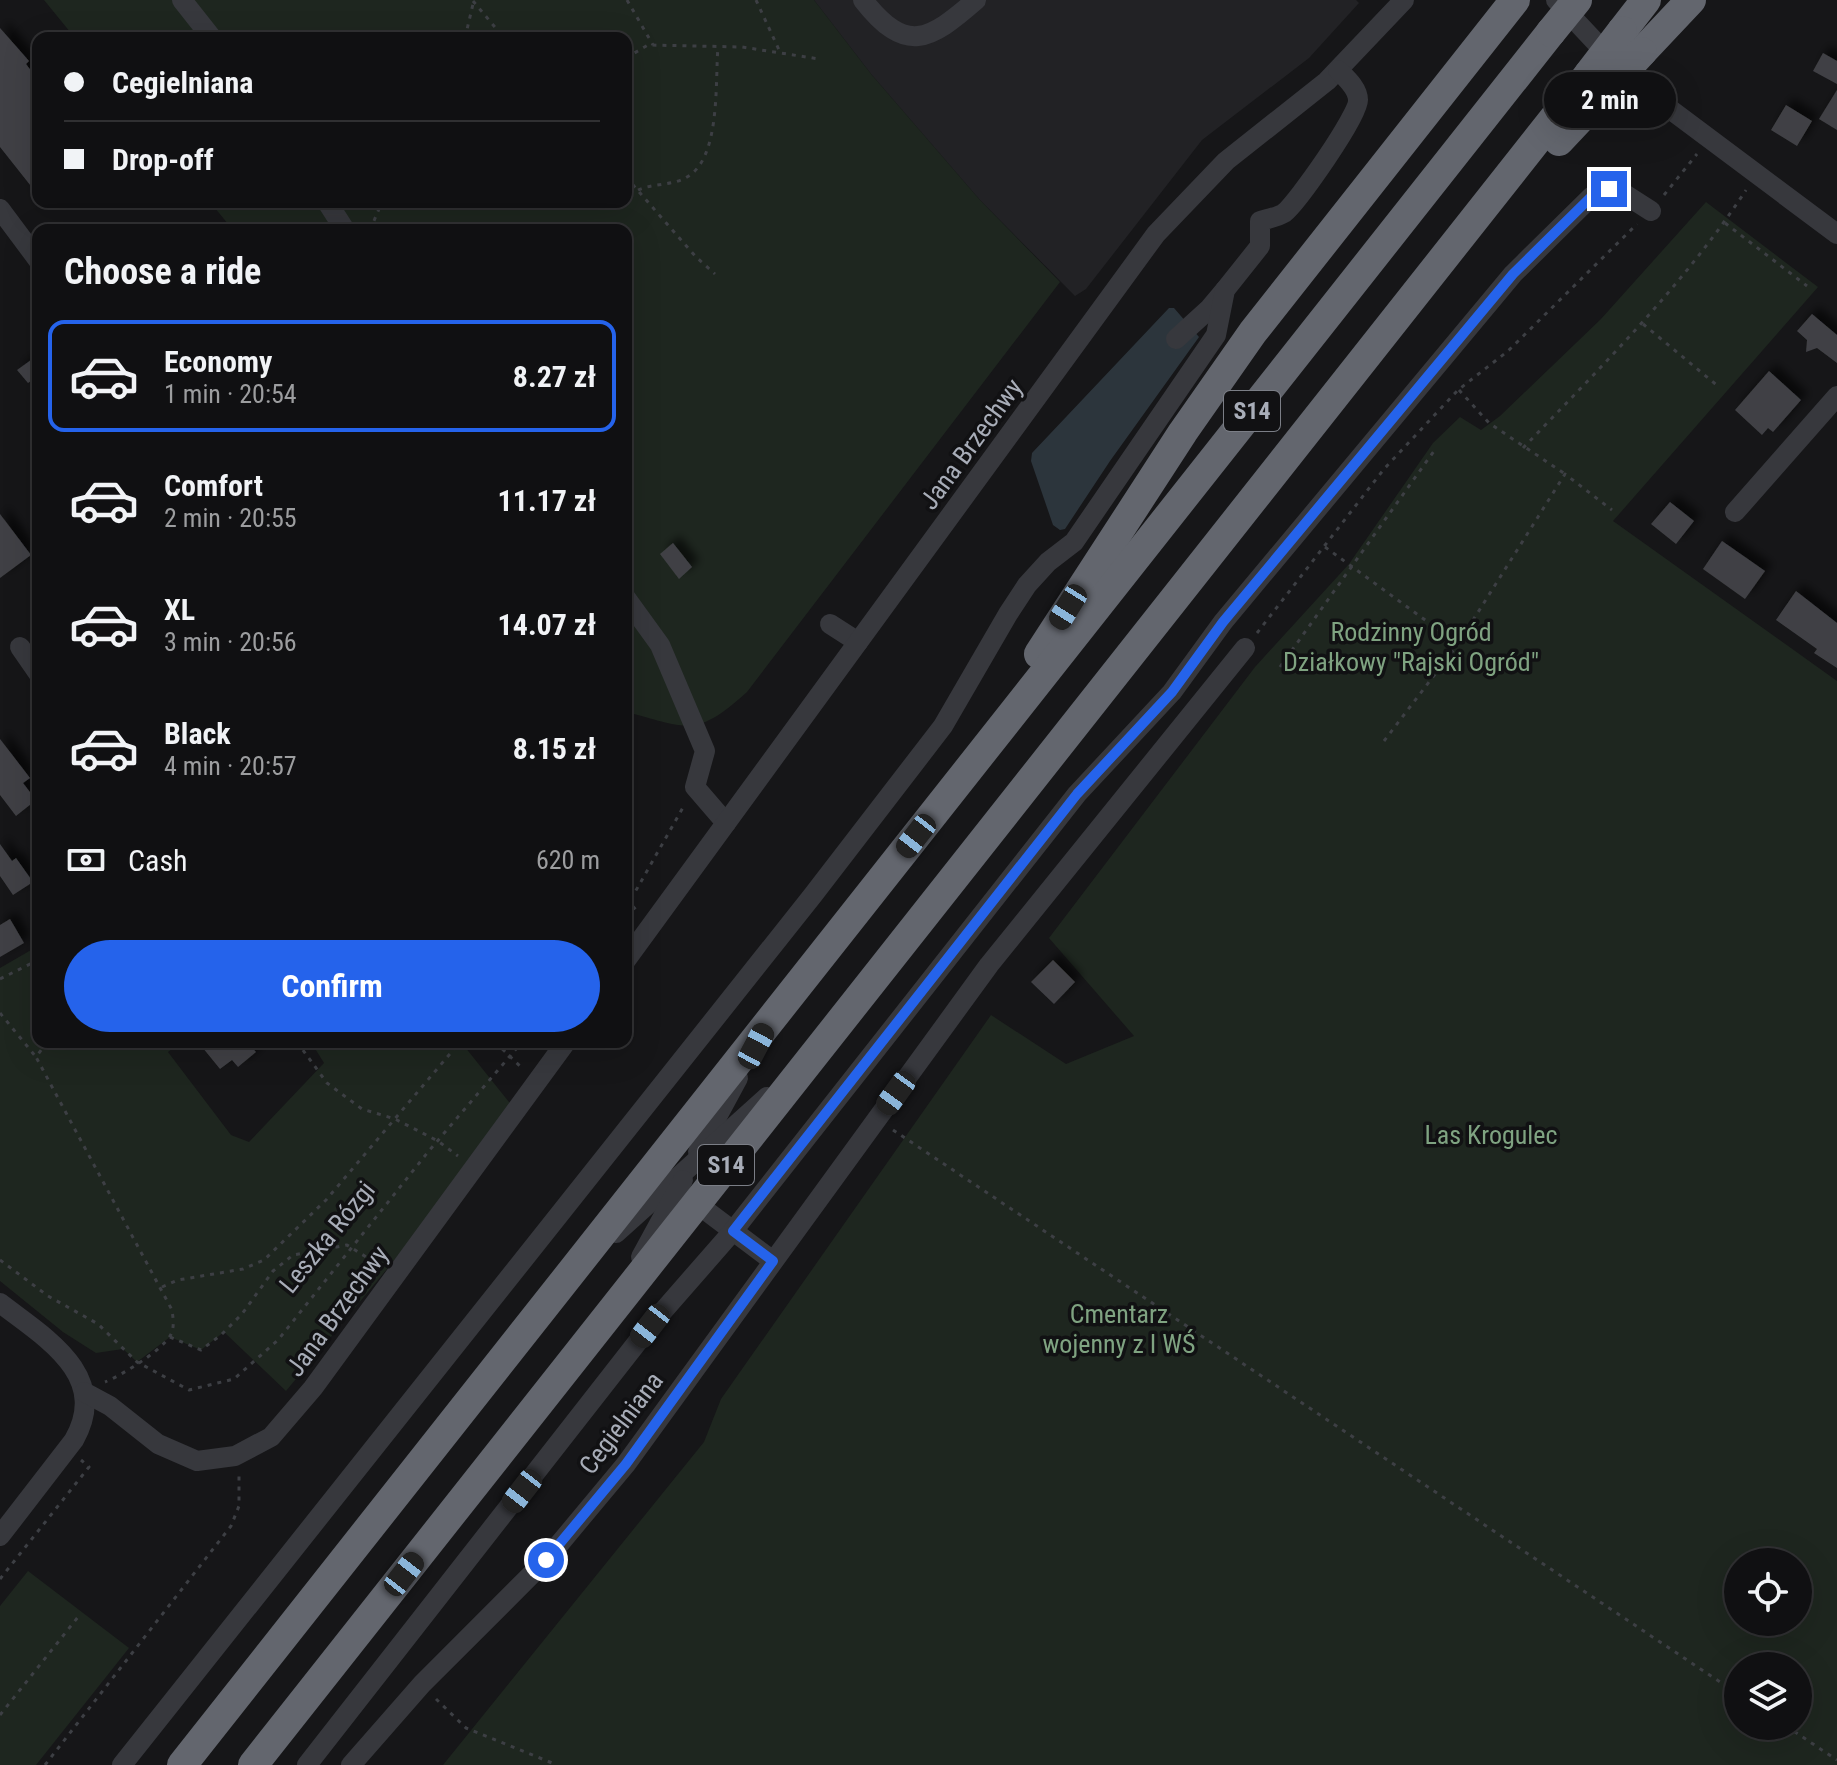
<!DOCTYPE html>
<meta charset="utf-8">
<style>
body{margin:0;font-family:"Roboto Condensed",sans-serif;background:#1e1e20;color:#f1f3f6;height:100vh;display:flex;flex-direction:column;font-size:30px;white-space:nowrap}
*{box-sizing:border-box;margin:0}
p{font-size:26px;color:#9c9d9f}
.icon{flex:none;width:44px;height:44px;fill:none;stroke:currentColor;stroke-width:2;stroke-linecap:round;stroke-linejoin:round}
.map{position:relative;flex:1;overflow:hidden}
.panel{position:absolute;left:32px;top:224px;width:600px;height:824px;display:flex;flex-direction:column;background:#101012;border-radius:16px;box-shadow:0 8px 32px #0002,0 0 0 2px #303032}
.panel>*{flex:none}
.hud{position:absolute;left:32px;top:32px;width:600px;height:176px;border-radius:16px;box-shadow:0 8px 32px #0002,0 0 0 2px #303032;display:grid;align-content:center;height:176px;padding:0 32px;background:#101012}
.buttons{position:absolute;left:1724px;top:1548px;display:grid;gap:16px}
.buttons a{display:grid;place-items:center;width:88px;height:88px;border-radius:50%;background:#101012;box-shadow:0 8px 32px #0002,0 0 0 2px #303032;font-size:40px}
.end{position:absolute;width:36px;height:36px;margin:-18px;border:10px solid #2563eb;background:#fff;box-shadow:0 0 0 4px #fff}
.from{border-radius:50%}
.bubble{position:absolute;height:56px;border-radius:28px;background:#101012;box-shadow:0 8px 32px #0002,0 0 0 2px #303032;font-size:26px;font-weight:700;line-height:56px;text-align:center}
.car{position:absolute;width:24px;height:48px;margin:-24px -12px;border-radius:10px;box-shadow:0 0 6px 2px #0007;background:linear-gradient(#222 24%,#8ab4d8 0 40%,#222 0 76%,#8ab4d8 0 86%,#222 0)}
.hud b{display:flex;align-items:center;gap:28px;height:76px;font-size:30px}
.hud b+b{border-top:2px solid #303032}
.hud i{width:20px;height:20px;background:#f1f3f6}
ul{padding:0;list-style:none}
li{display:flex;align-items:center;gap:24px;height:112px;margin:0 16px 12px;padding:0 16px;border:4px solid transparent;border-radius:16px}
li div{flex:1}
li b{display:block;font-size:30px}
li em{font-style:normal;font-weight:700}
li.selected{border-color:#2563eb}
li>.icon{width:72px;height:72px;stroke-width:1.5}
h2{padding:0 32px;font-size:36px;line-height:96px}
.pay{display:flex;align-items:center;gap:20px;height:88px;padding:0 32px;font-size:30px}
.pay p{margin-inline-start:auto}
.action{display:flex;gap:16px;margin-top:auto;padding:16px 32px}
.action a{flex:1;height:92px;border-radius:48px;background:#2563eb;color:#fff;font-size:32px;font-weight:700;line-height:92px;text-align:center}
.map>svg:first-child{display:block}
.built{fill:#222225}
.green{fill:#1e261f;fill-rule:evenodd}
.water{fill:#2c353c}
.building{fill:#404145;filter:url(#shadow)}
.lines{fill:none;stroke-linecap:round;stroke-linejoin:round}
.path{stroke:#3d3f44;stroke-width:3;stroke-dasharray:4 6;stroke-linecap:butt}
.minor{stroke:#37383d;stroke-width:20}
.highway{stroke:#63666e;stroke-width:30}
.highway-bridge{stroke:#63666e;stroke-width:30}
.route{stroke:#2563eb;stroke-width:10}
.labels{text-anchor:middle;stroke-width:7;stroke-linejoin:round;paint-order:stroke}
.shield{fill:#111113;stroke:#7b7e86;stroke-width:2}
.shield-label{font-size:24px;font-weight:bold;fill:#a8adb8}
.street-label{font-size:26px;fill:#a8adb8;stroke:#111113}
.park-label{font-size:26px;fill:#7fa381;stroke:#111113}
</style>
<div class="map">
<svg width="1837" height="1765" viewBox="0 0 1837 1765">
<defs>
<filter id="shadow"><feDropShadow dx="7" dy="-7" stdDeviation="4" flood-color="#0009"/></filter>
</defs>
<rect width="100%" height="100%" fill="#161618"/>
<!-- built -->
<polygon class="built" points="814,0 1356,0 1359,3 1309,58 1202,140 1086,289 1075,296 979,199 871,74"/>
<!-- green -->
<g class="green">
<path d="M44,0H814L871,74L979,199L1060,282L747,692C697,737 689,729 627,712L626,230H233L210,202H626V38H75Z"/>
<path d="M1706,202L1818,287L1613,521L1837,681V1765H443L704,1442L721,1399L991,1015L1066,1064L1134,1036L1049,938L1255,667L1349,564L1433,443L1460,417L1481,430L1500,416L1601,319ZM1798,1562V1622H1738V1562ZM1798,1666V1726H1738V1666Z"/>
<polygon points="38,946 38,1042 181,1042 168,1052 231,1135 249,1142 324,1063 311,1042 461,1042 517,1112 286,1391 224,1332 201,1350 170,1337 137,1362 123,1349 96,1353 63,1332 0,1281 0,968"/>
<polygon points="28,1571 129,1648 36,1765 0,1765 0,1606"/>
</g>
<!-- water -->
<polygon class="water" points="1169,308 1174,308 1199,337 1110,461 1065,529 1060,530 1053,525 1031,461 1032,453"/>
<!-- building -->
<g class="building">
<polygon points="0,28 29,61 26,64 38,80 38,195 0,147"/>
<polygon points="1823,53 1837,61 1837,84 1813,71"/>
<polygon points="1837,90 1837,130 1819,119"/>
<polygon points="1786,105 1812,121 1797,146 1771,130"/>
<polygon points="1812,314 1837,335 1837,363 1817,348 1806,352 1807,340 1797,331"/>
<polygon points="38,355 38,376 28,383 17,370"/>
<polygon points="1769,371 1801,400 1773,432 1768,428 1762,435 1735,410"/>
<polygon points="1670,502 1694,521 1676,544 1651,524"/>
<polygon points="0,514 31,555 0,578"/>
<polygon points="1722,541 1765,571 1745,599 1703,569"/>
<polygon points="673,543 692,567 679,579 660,554"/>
<polygon points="1796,591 1837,623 1837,668 1814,653 1817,649 1776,620"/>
<polygon points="0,739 30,778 23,783 36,800 16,816 0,795"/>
<polygon points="0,844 12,861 16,858 33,882 13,895 0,876"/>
<polygon points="10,919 24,943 0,957 0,925"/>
<polygon points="1053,960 1075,982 1054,1004 1031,982"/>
<polygon points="198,1042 247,1042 256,1052 238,1067 232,1060 220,1069"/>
</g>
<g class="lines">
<!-- path -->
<g class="path">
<polyline points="627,0 653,45"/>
<polyline points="756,0 780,52"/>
<polyline points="473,1 504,38"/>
<polyline points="465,38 473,4"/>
<polyline points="626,58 648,45 742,47 819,59"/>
<polyline points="626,177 696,257 715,274"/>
<path d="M638,190C654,183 672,186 687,177C721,158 715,81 718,47"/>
<polyline points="1664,195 1697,154"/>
<polyline points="1725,223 1807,286"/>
<polyline points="370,230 382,202"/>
<polyline points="1643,324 1719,387"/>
<polyline points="1459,390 1489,423 1565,474"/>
<path d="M1523,448C1602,366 1683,286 1746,190"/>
<polyline points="1325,547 1458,644"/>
<polyline points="1257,633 1384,469 1458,390 1508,351 1637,224"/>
<polyline points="1280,667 1434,451"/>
<polyline points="1384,741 1458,644 1565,474 1612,510"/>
<polyline points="626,899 637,911"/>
<polyline points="626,908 685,804"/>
<polyline points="0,979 38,960"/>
<polyline points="0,1013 36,1057"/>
<path d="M47,1042L36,1057L172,1310C173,1318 175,1328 170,1336C161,1351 122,1375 105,1382"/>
<polyline points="297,1042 327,1083 362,1109 395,1119 438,1141 458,1156"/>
<polyline points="495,1042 522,1068"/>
<polyline points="893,1130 1738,1694"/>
<polyline points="0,1260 48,1296 98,1324 137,1362 189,1390 234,1379 278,1340 428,1152 522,1042"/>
<polyline points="162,1287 178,1280 243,1269 264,1260 326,1200 460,1042"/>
<polyline points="170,1337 201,1350 221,1335 242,1314 273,1271 293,1255 347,1245 379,1265"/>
<polyline points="0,1579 89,1467 81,1460"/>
<polyline points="436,1699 466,1728 557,1765"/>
<polyline points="0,1715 78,1617"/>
<polyline points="1786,1726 1837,1760"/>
<polyline points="45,1765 231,1526 239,1506 239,1474"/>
</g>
<!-- minor -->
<g class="minor">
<polyline points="182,0 212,38"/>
<path d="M863,0C906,55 929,41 976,0"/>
<polyline points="1556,0 1631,80 1837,234"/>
<polyline points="327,202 345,230"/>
<polyline points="0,209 38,260"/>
<polyline points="1176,339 1209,309 1225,290"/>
<polyline points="1735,512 1837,396"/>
<polyline points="626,598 660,645 705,751 695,787 726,823"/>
<polyline points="830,624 858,642"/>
<polyline points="20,647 38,673"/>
<polyline points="626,960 1156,234 1226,161 1327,81 1404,0"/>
<polyline points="698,1152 738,1078"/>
<polyline points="696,1203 773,1261"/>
<polyline points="616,1233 767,1097"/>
<polyline points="641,1257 683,1180"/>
<path d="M0,1303C44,1337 111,1375 74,1440L0,1536"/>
<polyline points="84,1392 110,1406 158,1444 197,1461 235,1456 271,1437 313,1388 566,1042"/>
<path d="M122,1765L813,895L943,726L1008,614L1027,585L1048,562L1074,542L1216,335L1225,290L1260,246V221C1267,219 1278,217 1284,213C1297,203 1359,115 1358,100C1358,88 1346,78 1338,70"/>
<polyline points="307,1765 650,1326 733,1231 1077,794 1172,692 1223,622 1513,274 1591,197 1609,189 1626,195 1651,211"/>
<polyline points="351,1765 422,1684 546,1560 626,1464 989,965 1245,648"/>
</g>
<!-- highway -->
<g class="highway">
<polyline points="1622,31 1646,0"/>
<polyline points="1642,52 1691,0"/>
<polyline points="1559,141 1606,91"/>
<polyline points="1039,654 1183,432 1253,332 1515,0"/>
<polyline points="182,1765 1551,32"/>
<polyline points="253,1765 1589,74"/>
</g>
<!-- highway-bridge -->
<g class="highway-bridge">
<polyline points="1551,32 1577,0"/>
<polyline points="1589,74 1622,31"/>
<polyline points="1606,91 1642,52"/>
</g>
</g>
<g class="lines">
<!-- route -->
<polyline class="route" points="546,1560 626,1464 773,1261 733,1231 1077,794 1172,692 1223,622 1513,274 1591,197 1609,189"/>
</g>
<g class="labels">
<!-- shield labels -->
<g class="shield">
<rect x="1224" y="391" width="56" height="40" rx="6"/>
<rect x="698" y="1145" width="56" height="40" rx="6"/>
</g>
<g class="shield-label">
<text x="1252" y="419">S14</text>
<text x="726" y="1173">S14</text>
</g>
<!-- street labels -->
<g class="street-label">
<text transform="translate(971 444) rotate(-54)" y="9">Jana Brzechwy</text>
<text transform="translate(327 1237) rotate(-51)" y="9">Leszka Rózgi</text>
<text transform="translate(337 1311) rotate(-54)" y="9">Jana Brzechwy</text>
<text transform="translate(621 1423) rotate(-53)" y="9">Cegielniana</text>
</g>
<!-- park labels -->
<g class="park-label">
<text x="1411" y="641">Rodzinny Ogród<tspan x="1411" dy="30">Działkowy "Rajski Ogród"</tspan></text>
<text x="1491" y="1144">Las Krogulec</text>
<text x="1119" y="1323">Cmentarz<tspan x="1119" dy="30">wojenny z I WŚ</tspan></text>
</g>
</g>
</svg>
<div class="buttons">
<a><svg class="icon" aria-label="locate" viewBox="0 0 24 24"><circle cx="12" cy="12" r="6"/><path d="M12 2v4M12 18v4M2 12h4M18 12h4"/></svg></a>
<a><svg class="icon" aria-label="layers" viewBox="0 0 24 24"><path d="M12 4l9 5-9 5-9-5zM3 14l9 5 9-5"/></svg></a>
</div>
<i class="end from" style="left:546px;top:1560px"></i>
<i class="end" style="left:1609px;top:189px"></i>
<div class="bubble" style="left:1544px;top:72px;width:132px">2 min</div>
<i class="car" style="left:1068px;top:607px;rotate:212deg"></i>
<i class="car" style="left:916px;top:836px;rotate:218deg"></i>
<i class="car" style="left:756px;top:1046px;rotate:28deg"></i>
<i class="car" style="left:896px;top:1093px;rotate:216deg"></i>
<i class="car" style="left:650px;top:1326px;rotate:218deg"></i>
<i class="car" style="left:522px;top:1491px;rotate:218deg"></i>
<i class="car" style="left:404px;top:1574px;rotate:38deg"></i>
<div class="hud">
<b><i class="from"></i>Cegielniana</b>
<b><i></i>Drop-off</b>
</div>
<section class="panel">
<h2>Choose a ride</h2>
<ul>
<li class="selected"><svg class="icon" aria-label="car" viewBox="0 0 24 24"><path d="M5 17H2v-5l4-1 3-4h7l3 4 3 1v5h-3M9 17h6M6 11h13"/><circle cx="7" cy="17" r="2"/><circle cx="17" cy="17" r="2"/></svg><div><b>Economy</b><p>1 min · 20:54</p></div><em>8.27 zł</em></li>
<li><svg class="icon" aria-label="car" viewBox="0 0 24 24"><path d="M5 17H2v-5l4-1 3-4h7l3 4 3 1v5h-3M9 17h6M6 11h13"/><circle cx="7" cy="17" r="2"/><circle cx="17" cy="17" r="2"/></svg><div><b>Comfort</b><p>2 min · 20:55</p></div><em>11.17 zł</em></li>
<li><svg class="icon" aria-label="car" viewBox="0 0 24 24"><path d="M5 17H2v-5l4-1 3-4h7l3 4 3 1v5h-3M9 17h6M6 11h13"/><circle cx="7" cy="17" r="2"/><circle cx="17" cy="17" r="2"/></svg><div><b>XL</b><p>3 min · 20:56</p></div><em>14.07 zł</em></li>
<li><svg class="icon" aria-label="car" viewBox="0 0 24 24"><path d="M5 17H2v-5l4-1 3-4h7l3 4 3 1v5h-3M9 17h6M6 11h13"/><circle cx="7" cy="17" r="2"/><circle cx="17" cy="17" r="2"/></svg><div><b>Black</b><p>4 min · 20:57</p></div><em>8.15 zł</em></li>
</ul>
<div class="pay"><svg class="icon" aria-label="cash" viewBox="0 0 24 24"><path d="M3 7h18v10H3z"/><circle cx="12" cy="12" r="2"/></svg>Cash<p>620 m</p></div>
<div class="action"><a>Confirm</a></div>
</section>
</div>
